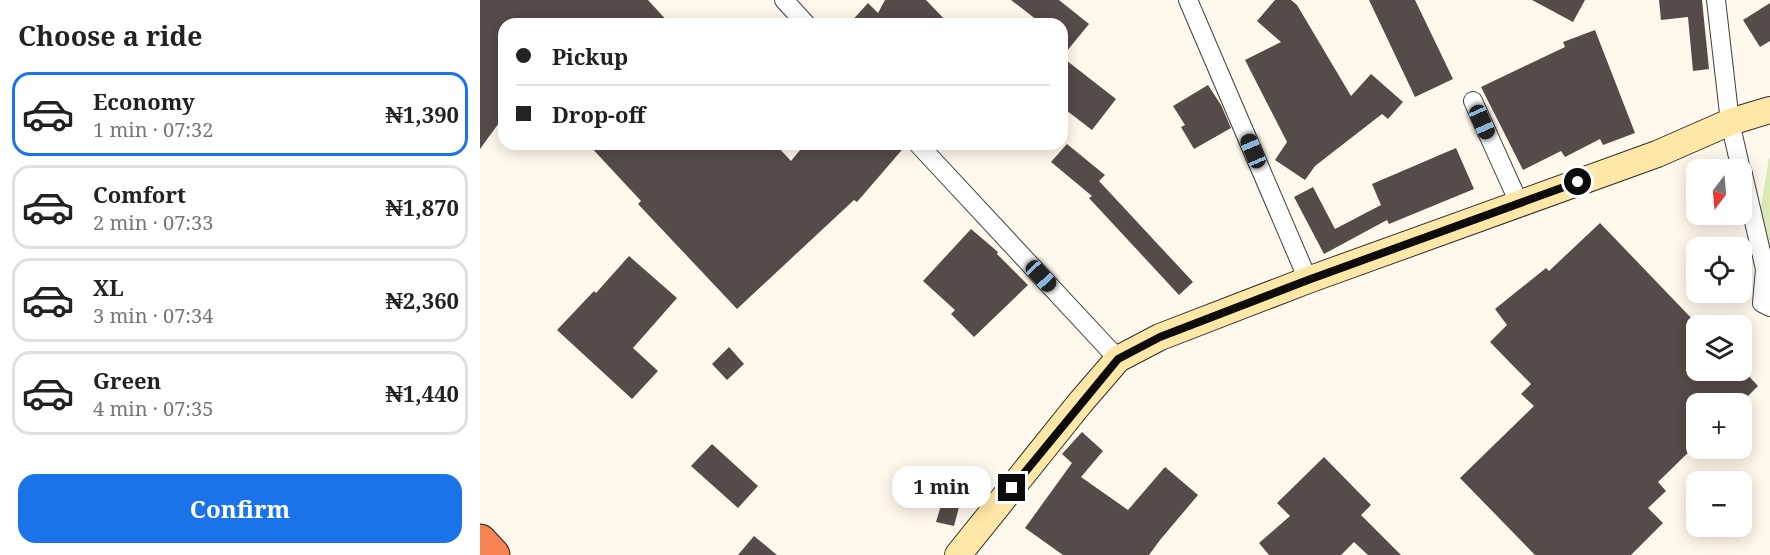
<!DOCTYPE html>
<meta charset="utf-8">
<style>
body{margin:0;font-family:"Noto Serif",serif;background:#f2f2f2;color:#222;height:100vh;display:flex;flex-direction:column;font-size:22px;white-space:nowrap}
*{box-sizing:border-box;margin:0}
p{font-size:20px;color:#767676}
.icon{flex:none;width:33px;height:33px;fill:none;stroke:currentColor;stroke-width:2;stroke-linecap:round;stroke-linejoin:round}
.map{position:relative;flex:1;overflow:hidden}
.drawer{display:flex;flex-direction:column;background:#fff;width:480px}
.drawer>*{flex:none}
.hud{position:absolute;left:18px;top:18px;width:570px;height:132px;border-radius:18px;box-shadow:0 3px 15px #0003;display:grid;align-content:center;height:132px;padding:0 18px;background:#fff}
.needle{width:39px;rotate:196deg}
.tools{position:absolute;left:1206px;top:159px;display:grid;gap:12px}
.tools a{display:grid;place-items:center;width:66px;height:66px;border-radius:12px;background:#fff;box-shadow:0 3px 15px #0003;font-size:30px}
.end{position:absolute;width:27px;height:27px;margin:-14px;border:8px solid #0c0c0c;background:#fff;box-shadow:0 0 0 3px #fff}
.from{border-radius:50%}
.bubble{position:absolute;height:42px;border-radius:18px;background:#fff;box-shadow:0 3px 15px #0003;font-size:20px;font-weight:700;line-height:42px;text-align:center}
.car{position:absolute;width:18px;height:36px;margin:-18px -9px;border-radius:8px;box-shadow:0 0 4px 2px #0007;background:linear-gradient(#222 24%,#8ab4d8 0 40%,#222 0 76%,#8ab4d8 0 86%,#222 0)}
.hud b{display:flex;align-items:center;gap:21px;height:57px;font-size:22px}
.hud b+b{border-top:2px solid #e0e0e0}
.hud i{width:15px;height:15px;background:#222}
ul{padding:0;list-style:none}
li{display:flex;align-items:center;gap:18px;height:84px;margin:0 12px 9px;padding:0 6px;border:3px solid #e0e0e0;border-radius:18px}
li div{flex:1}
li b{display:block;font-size:22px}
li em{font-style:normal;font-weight:700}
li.selected{border-color:#1a73e8}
li>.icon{width:54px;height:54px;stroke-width:1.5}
h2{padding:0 18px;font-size:27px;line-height:72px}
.primary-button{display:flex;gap:12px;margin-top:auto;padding:12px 18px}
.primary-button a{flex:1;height:69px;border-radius:18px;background:#1a73e8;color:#fff;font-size:24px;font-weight:700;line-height:69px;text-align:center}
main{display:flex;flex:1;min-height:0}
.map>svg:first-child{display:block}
.green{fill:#d9eab5}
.building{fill:#554b49}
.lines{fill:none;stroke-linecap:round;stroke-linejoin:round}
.street-casing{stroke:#3f3f3f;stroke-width:20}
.secondary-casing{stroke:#2e2e2e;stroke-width:28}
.highway-casing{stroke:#1d1d1d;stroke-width:35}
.street{stroke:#fff;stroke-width:18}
.secondary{stroke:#ffe7a7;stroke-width:26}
.highway{stroke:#f78252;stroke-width:33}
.route{stroke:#0c0c0c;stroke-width:8}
</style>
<main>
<section class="drawer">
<h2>Choose a ride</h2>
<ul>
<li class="selected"><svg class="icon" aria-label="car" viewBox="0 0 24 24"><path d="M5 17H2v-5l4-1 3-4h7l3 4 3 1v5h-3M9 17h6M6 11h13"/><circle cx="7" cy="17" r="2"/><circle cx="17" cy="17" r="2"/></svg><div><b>Economy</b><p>1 min · 07:32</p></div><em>₦1,390</em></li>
<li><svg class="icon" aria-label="car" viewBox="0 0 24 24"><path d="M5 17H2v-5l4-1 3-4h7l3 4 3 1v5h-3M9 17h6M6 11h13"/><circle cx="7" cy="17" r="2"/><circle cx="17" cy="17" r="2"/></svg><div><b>Comfort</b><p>2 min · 07:33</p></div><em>₦1,870</em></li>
<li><svg class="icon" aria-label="car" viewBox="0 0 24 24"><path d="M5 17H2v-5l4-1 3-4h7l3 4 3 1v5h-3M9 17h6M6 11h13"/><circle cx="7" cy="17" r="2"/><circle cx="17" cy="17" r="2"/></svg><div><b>XL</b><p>3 min · 07:34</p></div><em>₦2,360</em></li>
<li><svg class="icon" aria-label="car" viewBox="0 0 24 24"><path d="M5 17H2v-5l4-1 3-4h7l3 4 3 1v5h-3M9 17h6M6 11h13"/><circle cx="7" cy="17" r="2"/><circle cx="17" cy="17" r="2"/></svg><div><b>Green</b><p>4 min · 07:35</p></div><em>₦1,440</em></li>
</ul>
<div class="primary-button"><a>Confirm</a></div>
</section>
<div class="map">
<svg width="1290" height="555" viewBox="0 0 1290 555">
<rect width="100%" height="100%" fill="#fff8ec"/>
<!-- green -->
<polygon class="green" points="1289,158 1290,158 1290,299 1279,218"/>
<!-- building -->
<g class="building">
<polygon points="0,0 168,0 190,24 24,24 24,116 0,149"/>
<polygon points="405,0 446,0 469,24 369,24 388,3 398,13"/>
<polygon points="531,0 579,0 609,24 582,57 582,24 562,24"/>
<polygon points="795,0 811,0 817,5 871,96 891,74 923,102 908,119 902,114 835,166 825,180 795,160 807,142 765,60 801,42 777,21"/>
<polygon points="889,0 935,0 973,79 935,97"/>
<polygon points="1052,0 1105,0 1093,22"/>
<polygon points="1179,0 1222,0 1229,69 1213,71 1208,17 1181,20"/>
<polygon points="1290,3 1290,41 1280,47 1263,20"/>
<polygon points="1115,30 1155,133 1123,145 1120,139 1085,157 1081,151 1043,170 1001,87 1085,47 1083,42"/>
<polygon points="582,57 636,99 612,130 582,107"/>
<polygon points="728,85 741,105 751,128 714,149 701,127 705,125 693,106"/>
<polygon points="108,144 295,144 311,161 325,144 427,144 377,202 374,200 257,309 158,204 161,201"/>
<polygon points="587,144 625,175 619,181 713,282 699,295 609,198 612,196 571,162"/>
<polygon points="976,148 994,189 909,224 907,220 844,254 814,197 833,187 855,229 901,205 892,184"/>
<polygon points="1120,223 1216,323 1216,370 1263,370 1278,386 1260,404 1216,404 1216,445 1178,482 1186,491 1168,508 1183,523 1151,555 1055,555 980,478 1054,406 1041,394 1051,384 1010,342 1027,325 1015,309 1066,268 1069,271"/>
<polygon points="491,229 518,252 517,254 548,285 494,337 471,314 475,310 443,281"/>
<polygon points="149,256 197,298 153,348 178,371 152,399 77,330 114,291 116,293"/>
<polygon points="249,347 264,364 247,380 232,364"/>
<polygon points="602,432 623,451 601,477 648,510 685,467 718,495 680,540 669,555 583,555 545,528 592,463 582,454"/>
<polygon points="232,444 278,486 258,508 211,466"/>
<polygon points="844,457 891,505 881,515 921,555 888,555 874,542 861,555 789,555 779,543 810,516 797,503"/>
<polygon points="462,502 479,507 474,526 456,522"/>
<polygon points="274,536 297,555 258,555"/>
</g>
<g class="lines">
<!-- street casing -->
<g class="street-casing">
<g id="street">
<polyline points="304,0 326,24"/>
<polyline points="708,0 828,280"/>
<polyline points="1236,0 1250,122 1261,170"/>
<polyline points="993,101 1039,203"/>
<polyline points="438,144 638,359"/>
<polyline points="1262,170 1285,269 1282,303 1290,307"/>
</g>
</g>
<!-- secondary casing -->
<g class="secondary-casing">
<polyline id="secondary" points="478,555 600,403 638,359 680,337 828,280 1177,154 1250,122 1290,110"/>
</g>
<!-- highway casing -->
<g class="highway-casing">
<polyline id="highway" points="0,541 13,555"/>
</g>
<!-- street -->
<use href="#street" class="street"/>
<!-- secondary -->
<use href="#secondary" class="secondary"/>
<!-- highway -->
<use href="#highway" class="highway"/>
</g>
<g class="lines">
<!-- route -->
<polyline class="route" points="532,488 638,359 680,337 828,280 1098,182"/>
</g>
</svg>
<div class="tools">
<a><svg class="needle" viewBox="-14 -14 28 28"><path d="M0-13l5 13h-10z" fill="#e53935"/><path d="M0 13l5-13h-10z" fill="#767676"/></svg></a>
<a><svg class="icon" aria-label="locate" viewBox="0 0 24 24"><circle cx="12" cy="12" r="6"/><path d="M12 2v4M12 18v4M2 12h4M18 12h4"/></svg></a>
<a><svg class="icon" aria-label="layers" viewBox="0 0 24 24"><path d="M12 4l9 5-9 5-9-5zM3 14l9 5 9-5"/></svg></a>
<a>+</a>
<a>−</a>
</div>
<i class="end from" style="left:1098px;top:182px"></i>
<i class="end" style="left:532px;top:488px"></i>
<div class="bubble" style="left:412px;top:466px;width:99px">1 min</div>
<i class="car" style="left:1002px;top:122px;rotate:156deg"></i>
<i class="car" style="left:773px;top:151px;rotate:337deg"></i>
<i class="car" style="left:561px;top:276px;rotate:137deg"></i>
<div class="hud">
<b><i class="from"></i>Pickup</b>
<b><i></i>Drop-off</b>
</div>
</div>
</main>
